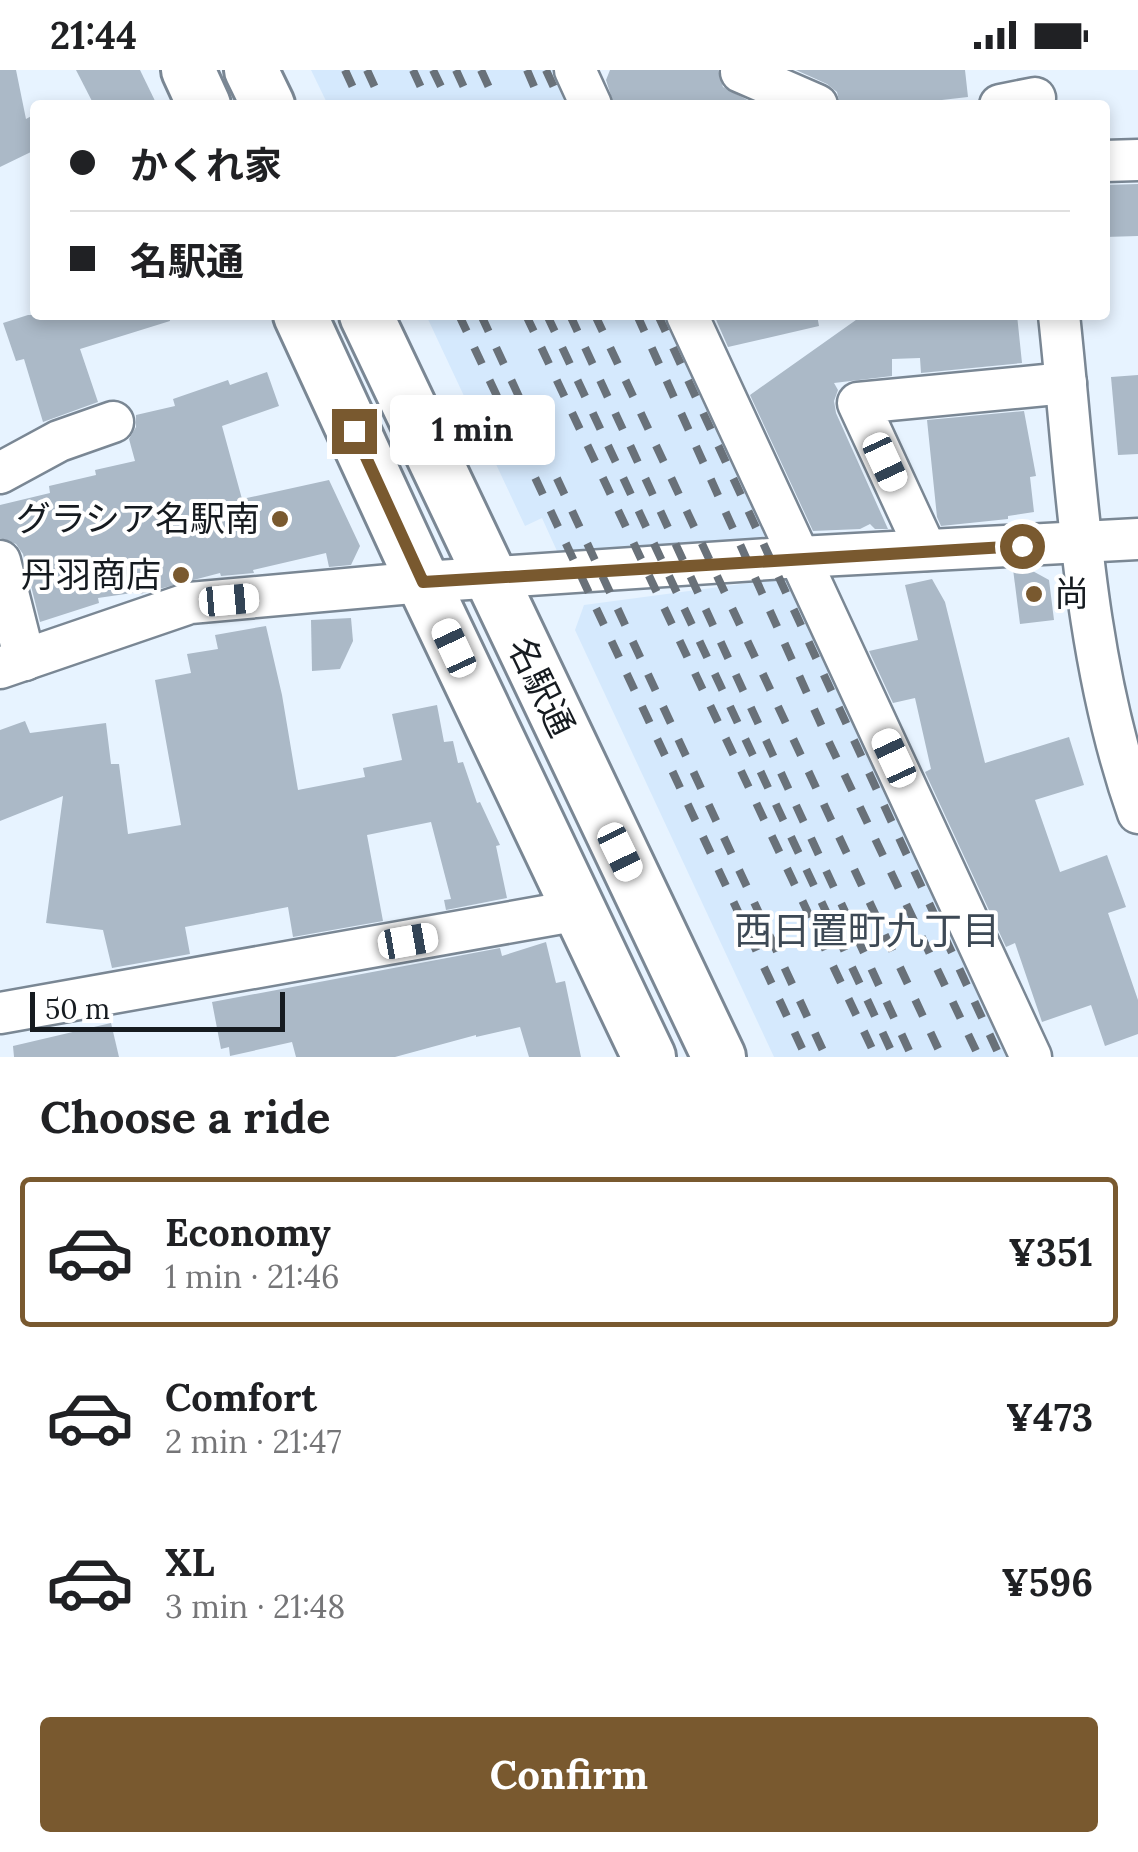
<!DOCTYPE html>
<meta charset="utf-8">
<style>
body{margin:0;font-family:Lora,"Noto Sans JP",serif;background:#f2f2f2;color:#202124;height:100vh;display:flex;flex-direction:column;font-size:38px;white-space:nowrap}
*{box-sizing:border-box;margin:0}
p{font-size:32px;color:#757577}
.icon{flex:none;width:55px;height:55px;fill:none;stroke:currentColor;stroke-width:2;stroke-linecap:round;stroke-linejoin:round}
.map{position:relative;height:987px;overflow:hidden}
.details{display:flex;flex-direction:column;background:#fff;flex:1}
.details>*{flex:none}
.guide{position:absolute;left:30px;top:30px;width:1080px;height:220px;border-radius:10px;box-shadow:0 5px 15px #0003;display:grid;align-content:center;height:220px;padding:0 40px;background:#fff}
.scale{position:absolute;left:30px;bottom:25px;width:255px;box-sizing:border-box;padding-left:10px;border:5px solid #161b20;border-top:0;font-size:28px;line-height:35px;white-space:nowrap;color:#161b20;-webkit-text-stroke:8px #fff;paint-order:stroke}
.end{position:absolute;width:45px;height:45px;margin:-22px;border:12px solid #79592f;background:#fff;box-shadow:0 0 0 5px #fff}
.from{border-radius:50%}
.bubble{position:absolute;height:70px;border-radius:10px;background:#fff;box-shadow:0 5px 15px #0003;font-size:32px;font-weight:700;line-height:70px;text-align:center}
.car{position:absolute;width:30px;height:60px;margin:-30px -15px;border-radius:12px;box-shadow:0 0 8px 2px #0007;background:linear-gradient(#fff 24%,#345 0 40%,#fff 0 76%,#345 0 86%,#fff 0)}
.guide b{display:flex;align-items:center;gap:35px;height:95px;font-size:38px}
.guide b+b{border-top:2px solid #e0e0e0}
.guide i{width:25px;height:25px;background:#202124}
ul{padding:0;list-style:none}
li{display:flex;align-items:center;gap:30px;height:150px;margin:0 20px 15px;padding:0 20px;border:5px solid transparent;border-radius:10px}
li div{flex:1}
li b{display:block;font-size:38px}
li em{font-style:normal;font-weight:700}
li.active{border-color:#79592f}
li>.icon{width:90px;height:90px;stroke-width:1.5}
h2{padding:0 40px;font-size:45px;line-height:120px}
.primary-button{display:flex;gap:20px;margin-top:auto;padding:20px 40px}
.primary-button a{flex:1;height:115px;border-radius:10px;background:#79592f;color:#fff;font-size:40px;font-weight:700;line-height:115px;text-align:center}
.status{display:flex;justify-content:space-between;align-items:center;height:70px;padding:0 50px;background:#fff;direction:ltr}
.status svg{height:28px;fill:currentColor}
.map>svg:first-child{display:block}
.built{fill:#d5e9fd}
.building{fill:#abb9c7}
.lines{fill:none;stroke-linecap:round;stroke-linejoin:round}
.minor-casing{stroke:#7a8794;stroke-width:45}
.major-casing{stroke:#7a8794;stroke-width:58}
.minor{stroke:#fff;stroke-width:40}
.major{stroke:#fff;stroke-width:52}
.rail{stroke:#697179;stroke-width:8;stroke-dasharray:18 18;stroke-linecap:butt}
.route{stroke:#79592f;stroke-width:12}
.poi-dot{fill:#79592f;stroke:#fff;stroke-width:4}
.labels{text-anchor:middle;stroke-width:8;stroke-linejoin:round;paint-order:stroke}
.poi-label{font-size:35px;fill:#161b20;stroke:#fff;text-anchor:end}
.street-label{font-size:35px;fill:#161b20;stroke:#fff}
.neighbourhood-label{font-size:38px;fill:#3d4955;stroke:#fff}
</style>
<div class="status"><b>21:44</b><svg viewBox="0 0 49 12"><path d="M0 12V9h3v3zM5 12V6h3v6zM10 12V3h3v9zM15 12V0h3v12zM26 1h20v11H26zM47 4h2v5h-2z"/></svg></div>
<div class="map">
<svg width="1138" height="987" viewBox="0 0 1138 987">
<rect width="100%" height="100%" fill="#e7f3ff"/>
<!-- built -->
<g class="built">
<polygon points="311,0 571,0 586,35 328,35"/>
<polygon points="426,245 679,245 778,471 557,481 542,448 525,456"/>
<polygon points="794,507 1013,987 774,987 575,560 584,535"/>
</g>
<!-- building -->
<g class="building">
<polygon points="0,0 16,0 26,49 35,44 35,80 0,97"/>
<polygon points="76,0 140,0 157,35 94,35"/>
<polygon points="610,0 718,0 723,17 757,35 614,35 606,10"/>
<polygon points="796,0 965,0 968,27 898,35 840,35 837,22 827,14"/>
<polygon points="1138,114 1138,166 1105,167 1105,115"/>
<polygon points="28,245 169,245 170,251 80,279 98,332 43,352 24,289 16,291 3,253"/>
<polygon points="714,245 817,245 819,256 728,277"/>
<polygon points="863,245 1017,245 1022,293 921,303 920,288 892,289 892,306 834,313 838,320 834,331 836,343 888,459 875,459 870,454 860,459 813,461 750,325"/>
<polygon points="267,302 279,336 222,356 242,429 329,410 360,476 351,495 329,497 326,483 253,500 254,503 221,506 220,503 140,524 139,522 98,528 99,533 40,552 23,484 16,474 0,468 0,435 50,423 49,416 96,405 95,400 135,391 129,369 136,357 136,345 175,336 173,329 228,310 230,315"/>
<polygon points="1138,305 1138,384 1118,385 1111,307"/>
<polygon points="1024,341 1036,406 1030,407 1034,442 1008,446 1008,449 941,456 937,447 927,350"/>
<polygon points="1013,499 1029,499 1049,510 1054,550 1020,554"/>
<polygon points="932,509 945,532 985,693 1069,667 1084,715 1035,730 1060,802 1107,785 1126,837 1108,843 1138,930 1138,964 1105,976 1091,935 1042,952 1015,873 1006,877 925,702 931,699 915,628 893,633 869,581 918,570 905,515"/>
<polygon points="351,548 353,571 340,599 312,601 311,550"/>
<polygon points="266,556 282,625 298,720 365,707 363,698 402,690 392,644 437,635 444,672 453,671 458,693 463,692 477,733 480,732 500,775 496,776 507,828 446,840 444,830 451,829 431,752 367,765 383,851 293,867 288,837 185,857 190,884 112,898 103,860 46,853 63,726 0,751 0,660 25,651 30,663 106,653 111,694 119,694 128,764 181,755 155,610 191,603 187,584 218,579 215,565"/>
<polygon points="546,872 556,913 565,911 581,987 529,987 520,957 476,967 476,965 395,987 296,987 292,972 230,986 229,977 221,979 212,932 500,878 502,886"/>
<polygon points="111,953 119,987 14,987 13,976"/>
</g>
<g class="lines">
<!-- minor casing -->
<g class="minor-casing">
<g id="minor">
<polyline points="575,0 591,35"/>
<polyline points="741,2 817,35"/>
<polyline points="1000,35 1035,28"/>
<polyline points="1105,91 1138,90"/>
<polyline points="687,245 1031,987"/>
<path d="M1059,245C1077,411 1082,585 1138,743"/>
<polyline points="0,403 59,371 113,352"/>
<polyline points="926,480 858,333 1066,313"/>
<polyline points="0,491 25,590"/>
<polyline points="0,598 190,533 423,512 800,487 1138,469"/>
<polyline points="0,943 579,840"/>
</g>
</g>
<!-- major casing -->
<g class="major-casing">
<g id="major">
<polyline points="188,0 204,35"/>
<polyline points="251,0 268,35"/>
<polyline points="300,245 423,512 649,987"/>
<polyline points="366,245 719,987"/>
</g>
</g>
<!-- minor -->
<use href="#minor" class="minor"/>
<!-- major -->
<use href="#major" class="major"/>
<!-- rail -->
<g class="rail">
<polyline points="345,0 361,35"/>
<polyline points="367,0 383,35"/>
<polyline points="413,0 429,35"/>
<polyline points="433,0 450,35"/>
<polyline points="456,0 472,35"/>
<polyline points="481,0 497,35"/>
<polyline points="527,0 542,35"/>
<polyline points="546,0 562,35"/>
<polyline points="459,245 806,987"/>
<polyline points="481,245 826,987"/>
<polyline points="526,245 876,987"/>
<polyline points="547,245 894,987"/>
<polyline points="570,245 912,987"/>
<polyline points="595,245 942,987"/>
<polyline points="637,245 828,670 979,987"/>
<polyline points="658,245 1000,987"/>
</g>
</g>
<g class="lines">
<!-- route -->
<polyline class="route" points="354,361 423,512 1022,476"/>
</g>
<!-- markers -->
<g class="poi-dot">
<circle cx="280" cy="449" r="10"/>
<circle cx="181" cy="505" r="10"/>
<circle cx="1034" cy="524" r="10"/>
</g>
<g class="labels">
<!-- poi labels -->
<g class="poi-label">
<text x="260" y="461">グラシア名駅南</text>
<text x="161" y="517">丹羽商店</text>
<text x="1054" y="536" text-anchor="start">尚</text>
</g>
<!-- street labels -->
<g class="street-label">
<text transform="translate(541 617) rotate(64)" y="12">名駅通</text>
</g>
<!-- neighbourhood labels -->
<g class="neighbourhood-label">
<text x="867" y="874">西日置町九丁目</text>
</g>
</g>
</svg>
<div class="scale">50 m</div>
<i class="end from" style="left:1022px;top:476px"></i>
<i class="end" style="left:354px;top:361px"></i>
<div class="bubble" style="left:390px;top:325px;width:165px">1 min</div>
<i class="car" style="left:885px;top:392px;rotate:155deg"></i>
<i class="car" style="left:229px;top:530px;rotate:85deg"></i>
<i class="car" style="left:454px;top:578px;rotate:335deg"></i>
<i class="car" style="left:894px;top:688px;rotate:335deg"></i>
<i class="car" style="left:620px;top:782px;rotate:154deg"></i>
<i class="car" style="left:408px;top:871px;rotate:80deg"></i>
<div class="guide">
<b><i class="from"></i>かくれ家</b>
<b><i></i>名駅通</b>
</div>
</div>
<section class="details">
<h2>Choose a ride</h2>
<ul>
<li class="active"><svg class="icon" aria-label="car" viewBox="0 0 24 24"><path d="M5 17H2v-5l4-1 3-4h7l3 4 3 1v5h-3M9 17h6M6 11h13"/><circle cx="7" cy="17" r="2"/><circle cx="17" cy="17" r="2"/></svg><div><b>Economy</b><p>1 min · 21:46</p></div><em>¥351</em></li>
<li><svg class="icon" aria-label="car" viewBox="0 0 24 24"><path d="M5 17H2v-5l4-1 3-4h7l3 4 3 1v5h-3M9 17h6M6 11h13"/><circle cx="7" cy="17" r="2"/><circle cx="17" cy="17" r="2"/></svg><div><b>Comfort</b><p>2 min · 21:47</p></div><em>¥473</em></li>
<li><svg class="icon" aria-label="car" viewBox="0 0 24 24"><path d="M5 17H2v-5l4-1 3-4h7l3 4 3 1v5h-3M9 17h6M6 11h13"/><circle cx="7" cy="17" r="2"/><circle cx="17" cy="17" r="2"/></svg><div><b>XL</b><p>3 min · 21:48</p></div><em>¥596</em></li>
</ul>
<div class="primary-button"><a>Confirm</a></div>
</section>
